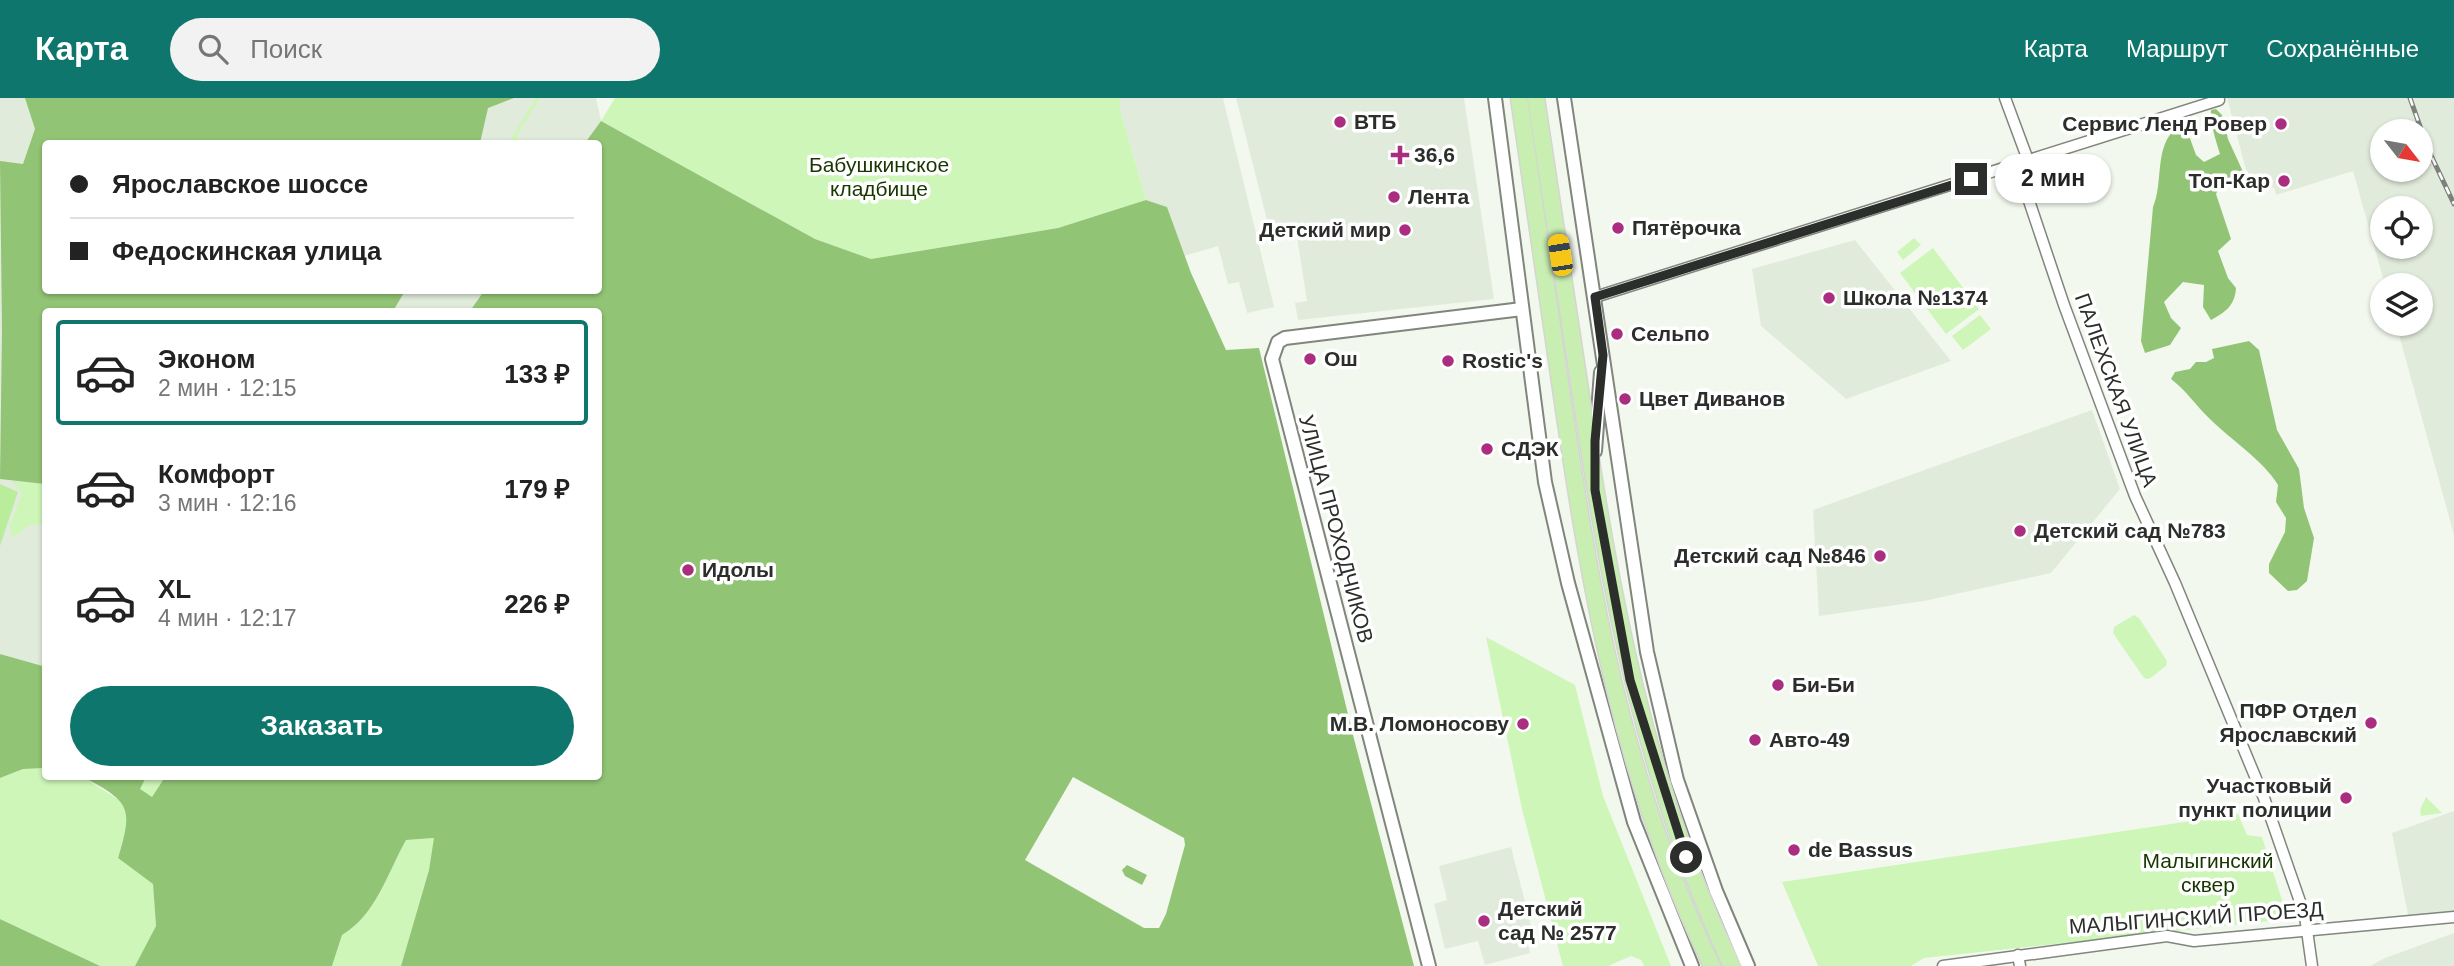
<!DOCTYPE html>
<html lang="ru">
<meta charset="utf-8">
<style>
body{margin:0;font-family:Arial,sans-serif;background:#f2f2f2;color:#222;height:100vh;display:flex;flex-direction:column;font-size:26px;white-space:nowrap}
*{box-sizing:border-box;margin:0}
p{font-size:23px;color:#767676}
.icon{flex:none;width:38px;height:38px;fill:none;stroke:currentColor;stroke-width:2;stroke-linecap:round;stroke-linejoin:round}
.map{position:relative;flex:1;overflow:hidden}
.side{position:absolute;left:42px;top:210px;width:560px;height:472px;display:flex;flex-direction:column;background:#fff;border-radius:7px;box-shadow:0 2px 5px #0004}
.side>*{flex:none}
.top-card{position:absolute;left:42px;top:42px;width:560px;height:154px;border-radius:7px;box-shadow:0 2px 5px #0004;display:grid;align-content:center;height:154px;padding:0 28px;background:#fff}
.needle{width:46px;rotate:121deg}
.tools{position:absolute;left:2370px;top:21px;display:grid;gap:14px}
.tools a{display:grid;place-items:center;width:63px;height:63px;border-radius:50%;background:#fff;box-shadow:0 2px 5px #0004;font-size:35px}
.end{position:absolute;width:32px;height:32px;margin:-16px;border:9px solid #2b2e2a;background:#fff;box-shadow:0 0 0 4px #fff}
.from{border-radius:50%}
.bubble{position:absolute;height:49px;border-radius:24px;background:#fff;box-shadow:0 2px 5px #0004;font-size:23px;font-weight:800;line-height:49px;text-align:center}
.car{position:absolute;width:21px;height:42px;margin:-21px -10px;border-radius:9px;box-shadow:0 0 5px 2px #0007;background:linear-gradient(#f5c518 24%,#345 0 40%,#f5c518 0 76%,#345 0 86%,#f5c518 0)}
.top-card b{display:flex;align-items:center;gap:24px;height:66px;font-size:26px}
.top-card b+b{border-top:2px solid #e0e0e0}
.top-card i{width:18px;height:18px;background:#222}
ul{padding:12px 0 0;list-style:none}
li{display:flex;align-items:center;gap:21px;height:105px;margin:0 14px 10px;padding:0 14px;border:4px solid transparent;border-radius:7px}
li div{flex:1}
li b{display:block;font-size:26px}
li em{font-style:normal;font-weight:800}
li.on{border-color:#0f766e}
li>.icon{width:63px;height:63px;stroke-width:1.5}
.action{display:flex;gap:14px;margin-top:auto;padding:14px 28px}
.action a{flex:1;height:80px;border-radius:42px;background:#0f766e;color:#fff;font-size:28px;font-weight:800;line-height:80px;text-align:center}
header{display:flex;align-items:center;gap:42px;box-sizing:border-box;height:98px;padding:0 35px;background:#0f766e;color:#fff}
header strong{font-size:33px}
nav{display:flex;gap:38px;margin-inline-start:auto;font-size:24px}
.search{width:490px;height:63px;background:#f2f2f2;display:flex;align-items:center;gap:18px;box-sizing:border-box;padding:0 24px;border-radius:38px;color:#767676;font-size:26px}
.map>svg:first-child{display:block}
.built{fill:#e1ebdb;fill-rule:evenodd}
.green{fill:#cef6b8}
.forest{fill:#92c475;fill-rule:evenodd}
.water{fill:#b9ed9c}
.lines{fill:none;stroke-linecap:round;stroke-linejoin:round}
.minor-casing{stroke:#80867d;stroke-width:13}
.tertiary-casing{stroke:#80867d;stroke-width:16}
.primary-casing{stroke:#d5d5d4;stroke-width:19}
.minor{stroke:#fff;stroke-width:10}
.tertiary{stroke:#fff;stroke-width:12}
.primary{stroke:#c8eeb1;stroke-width:16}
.rail-casing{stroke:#7d817b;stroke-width:5}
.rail{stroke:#fff;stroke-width:2.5;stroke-dasharray:8;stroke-linecap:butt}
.route{stroke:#2b2e2a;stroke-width:9}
.poi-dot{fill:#aa2d7f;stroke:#fff;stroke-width:2.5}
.labels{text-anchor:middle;stroke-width:7;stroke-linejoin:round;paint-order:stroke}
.poi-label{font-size:21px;font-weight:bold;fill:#2b2e2a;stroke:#fff;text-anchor:start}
.park-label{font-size:21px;fill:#173600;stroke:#fff}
.street-label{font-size:21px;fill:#2b2e2a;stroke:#fff}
</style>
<header>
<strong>Карта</strong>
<div class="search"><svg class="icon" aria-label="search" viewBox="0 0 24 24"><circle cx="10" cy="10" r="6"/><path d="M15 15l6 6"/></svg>Поиск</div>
<nav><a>Карта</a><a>Маршрут</a><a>Сохранённые</a></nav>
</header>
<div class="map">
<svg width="2454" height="868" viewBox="0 0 2454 868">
<rect width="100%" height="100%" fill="#f2f8ee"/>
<!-- built -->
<g class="built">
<polygon points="0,0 596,0 601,23 585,46 46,46 46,192 484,193 470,214 46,214 45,569 0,556"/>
<polygon points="1120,0 1223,0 1274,209 1247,215 1239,184 1228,186 1218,148 1184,158 1167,109 1146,102 1120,12"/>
<polygon points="1236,0 1464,0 1494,201 1298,222 1295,205 1307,203 1295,126 1269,130"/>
<path d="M2227,0H2454V437L2396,226H2420V187H2385L2353,73L2276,97L2274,89L2269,91L2265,82L2250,87ZM2382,33H2420V72H2382ZM2382,110H2420V149H2382Z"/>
<polygon points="1855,142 1951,263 1846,301 1761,228 1752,171"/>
<polygon points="2092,312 2120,391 2051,475 1924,503 1819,518 1813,412"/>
<polygon points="2454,713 2454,814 2408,817 2392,735"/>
<polygon points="1511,749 1534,839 1527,841 1530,855 1485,867 1478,843 1445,851 1434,806 1447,802 1439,768"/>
<polygon points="2454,835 2454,868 2370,868 2385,860"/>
</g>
<!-- green -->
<g class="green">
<polygon points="536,0 540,0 517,37 518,45 508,45"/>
<polygon points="615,0 1120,0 1120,12 1146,102 1058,130 871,161 815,141 601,23"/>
<polygon points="1914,140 1921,147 1903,162 1897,154"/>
<polygon points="1933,150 1979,211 1946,236 1900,175"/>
<polygon points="1980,217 1991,231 1963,252 1952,238"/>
<polygon points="12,383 45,386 45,426 29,427 13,440 10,429 22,395"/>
<polygon points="2134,517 2139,520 2167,563 2166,568 2149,581 2144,580 2113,535 2114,529"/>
<polygon points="1486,539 1575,587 1603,698 1671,868 1644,868 1641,862 1631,858 1608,868 1563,868 1522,711"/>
<polygon points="45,670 46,679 83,679 119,702 128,712 128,726 118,760 153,786 156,828 135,868 100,868 0,821 0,680 23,671"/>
<polygon points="146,679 165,679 152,699 139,691"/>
<polygon points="2426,699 2442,715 2421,718 2420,712"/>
<polygon points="2238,716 2247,737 2262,739 2288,821 1924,860 1911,868 1818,868 1782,784"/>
<path d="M435,740L429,772L401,868H332L342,837C376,817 387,776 406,742Z"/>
</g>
<!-- forest -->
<g class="forest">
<polygon points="25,0 514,0 488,10 480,45 46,46 46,192 405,193 393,213 46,214 45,386 0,381 2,231 0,63 23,66 35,31"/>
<path d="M2216,11L2222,17L2228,41L2244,76L2223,81L2216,96L2231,141L2218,153L2228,180L2236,190C2235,207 2226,214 2211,222L2203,209L2204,187L2183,184L2164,204L2171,220L2181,230L2170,247L2145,255L2141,243L2153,109C2163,86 2155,54 2172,34L2188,35L2196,57L2204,64L2220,56C2216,43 2210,25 2211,12Z"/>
<path d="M601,23L815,141L871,161L1058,130L1146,102L1167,109L1191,175L1226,252L1259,250L1354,641L1414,868H401L429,772L434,740L406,742C387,776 376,817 342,837L332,868H135L156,828L153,786L118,760C133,710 131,704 83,679H146L140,691L152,699L165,679H598V214L470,213L484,193L598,192V46L585,45ZM1073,679L1184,740L1185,747L1166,816L1159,830H1144L1025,762Z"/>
<path d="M2249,243L2259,252L2277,332L2299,371L2304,410L2314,440L2307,483L2297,492L2288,493L2269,475V466L2285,434L2286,420L2276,404L2278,387C2263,362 2231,342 2210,321C2196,308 2187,293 2171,281L2175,274L2190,271L2196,264H2206L2214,260L2212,251Z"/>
<polygon points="0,556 46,569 45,670 23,671 0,680"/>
<polygon points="1127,767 1147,777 1142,787 1125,778 1122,772"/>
<polygon points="0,821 100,868 0,868"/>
</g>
<!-- water -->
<polygon class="water" points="0,386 18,394 0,448"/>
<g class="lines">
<!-- minor casing -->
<g class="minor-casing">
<g id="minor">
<polyline points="2005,0 2028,62 2022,82 2064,207 2135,398 2175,485 2264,700 2305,818 2312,868"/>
<polyline points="1595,199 2219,2"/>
<polyline points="2018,857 2020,868"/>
<polyline points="1943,868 2167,838 2194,843 2454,819"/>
</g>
</g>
<!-- tertiary casing -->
<g class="tertiary-casing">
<g id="tertiary">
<polyline points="1495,0 1545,384 1568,485 1634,724 1692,868"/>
<polyline points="1564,0 1647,554 1677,682 1716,793 1748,868"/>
<polyline points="1595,353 1601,274"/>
<polyline points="1429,868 1272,261 1278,244 1285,240 1522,211"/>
</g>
</g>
<!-- primary casing -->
<g class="primary-casing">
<g id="primary">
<path d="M1519,0C1533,99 1548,199 1562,298C1591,498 1623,684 1712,868"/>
<path d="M1536,0C1551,99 1566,199 1581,298C1611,499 1644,683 1732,868"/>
</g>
</g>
<!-- minor -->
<use href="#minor" class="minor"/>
<!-- tertiary -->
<use href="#tertiary" class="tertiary"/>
<!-- primary -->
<use href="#primary" class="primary"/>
<!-- rail casing -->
<g class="rail-casing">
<polyline id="rail" points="2410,0 2428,51 2454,106"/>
</g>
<!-- rail -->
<use href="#rail" class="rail"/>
</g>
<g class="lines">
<!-- route -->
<polyline class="route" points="1686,759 1630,582 1595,392 1595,343 1603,257 1595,199 1971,81"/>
</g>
<!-- markers -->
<g class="poi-dot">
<circle cx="1340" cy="24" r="7"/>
<circle cx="2281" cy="26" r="7"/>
<path d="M1396.5 46.5h7v7h7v7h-7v7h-7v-7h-7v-7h7z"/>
<circle cx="2284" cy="83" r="7"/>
<circle cx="1394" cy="99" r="7"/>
<circle cx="1618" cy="130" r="7"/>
<circle cx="1405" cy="132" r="7"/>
<circle cx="1829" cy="200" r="7"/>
<circle cx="1617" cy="236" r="7"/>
<circle cx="1310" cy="261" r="7"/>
<circle cx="1448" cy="263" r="7"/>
<circle cx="1625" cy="301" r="7"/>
<circle cx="1487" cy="351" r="7"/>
<circle cx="2020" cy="433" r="7"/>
<circle cx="1880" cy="458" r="7"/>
<circle cx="688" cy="472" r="7"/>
<circle cx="1778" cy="587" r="7"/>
<circle cx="2371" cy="625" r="7"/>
<circle cx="1523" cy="626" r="7"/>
<circle cx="1755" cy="642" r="7"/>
<circle cx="2346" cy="700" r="7"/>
<circle cx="1794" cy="752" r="7"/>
<circle cx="1484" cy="823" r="7"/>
</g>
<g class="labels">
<!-- poi labels -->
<g class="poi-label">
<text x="1354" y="31">ВТБ</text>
<text x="2267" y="33" text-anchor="end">Сервис Ленд Ровер</text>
<text x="1414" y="64">36,6</text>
<text x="2270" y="90" text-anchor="end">Топ-Кар</text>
<text x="1408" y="106">Лента</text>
<text x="1632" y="137">Пятёрочка</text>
<text x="1391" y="139" text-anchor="end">Детский мир</text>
<text x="1843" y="207">Школа №1374</text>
<text x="1631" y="243">Сельпо</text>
<text x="1324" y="268">Ош</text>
<text x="1462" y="270">Rostic's</text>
<text x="1639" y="308">Цвет Диванов</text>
<text x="1501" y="358">СДЭК</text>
<text x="2034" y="440">Детский сад №783</text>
<text x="1866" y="465" text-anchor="end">Детский сад №846</text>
<text x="702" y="479">Идолы</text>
<text x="1792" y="594">Би-Би</text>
<text x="2357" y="620" text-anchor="end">ПФР Отдел<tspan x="2357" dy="24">Ярославский</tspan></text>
<text x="1509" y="633" text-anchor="end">М.В. Ломоносову</text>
<text x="1769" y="649">Авто-49</text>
<text x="2332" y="695" text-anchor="end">Участковый<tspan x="2332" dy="24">пункт полиции</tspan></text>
<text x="1808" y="759">de Bassus</text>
<text x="1498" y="818">Детский<tspan x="1498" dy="24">сад № 2577</tspan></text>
</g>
<!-- park labels -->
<g class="park-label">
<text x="879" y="74">Бабушкинское<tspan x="879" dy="24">кладбище</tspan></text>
<text x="2208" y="770">Малыгинский<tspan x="2208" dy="24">сквер</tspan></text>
</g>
<!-- street labels -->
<g class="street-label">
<text transform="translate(2116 292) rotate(70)" y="7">ПАЛЕХСКАЯ УЛИЦА</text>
<text transform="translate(1336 431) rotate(75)" y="7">УЛИЦА ПРОХОДЧИКОВ</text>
<text transform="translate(2196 820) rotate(-4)" y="7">МАЛЫГИНСКИЙ ПРОЕЗД</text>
</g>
</g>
</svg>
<div class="tools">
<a><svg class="needle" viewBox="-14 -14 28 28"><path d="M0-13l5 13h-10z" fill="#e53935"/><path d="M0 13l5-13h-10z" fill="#767676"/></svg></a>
<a><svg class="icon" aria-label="locate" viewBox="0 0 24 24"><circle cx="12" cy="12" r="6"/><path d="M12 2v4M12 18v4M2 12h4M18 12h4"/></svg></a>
<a><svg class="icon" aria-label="layers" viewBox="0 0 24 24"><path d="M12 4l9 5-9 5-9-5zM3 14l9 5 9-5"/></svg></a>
</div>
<i class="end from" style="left:1686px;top:759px"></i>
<i class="end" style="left:1971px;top:81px"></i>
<div class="bubble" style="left:1995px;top:56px;width:116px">2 мин</div>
<i class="car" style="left:1560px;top:157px;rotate:351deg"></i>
<div class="top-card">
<b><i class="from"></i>Ярославское шоссе</b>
<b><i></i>Федоскинская улица</b>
</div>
<section class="side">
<ul>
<li class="on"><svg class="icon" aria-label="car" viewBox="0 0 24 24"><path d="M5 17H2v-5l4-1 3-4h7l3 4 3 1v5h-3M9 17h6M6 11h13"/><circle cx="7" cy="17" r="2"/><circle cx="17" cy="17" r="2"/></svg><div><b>Эконом</b><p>2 мин · 12:15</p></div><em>133 ₽</em></li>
<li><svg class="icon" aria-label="car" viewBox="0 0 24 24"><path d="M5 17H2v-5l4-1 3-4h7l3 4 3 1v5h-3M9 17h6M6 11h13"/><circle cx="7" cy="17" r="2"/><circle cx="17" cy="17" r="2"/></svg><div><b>Комфорт</b><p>3 мин · 12:16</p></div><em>179 ₽</em></li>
<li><svg class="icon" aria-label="car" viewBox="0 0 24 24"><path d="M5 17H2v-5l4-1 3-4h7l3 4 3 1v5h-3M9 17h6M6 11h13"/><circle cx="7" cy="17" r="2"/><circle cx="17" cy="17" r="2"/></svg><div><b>XL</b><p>4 мин · 12:17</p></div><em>226 ₽</em></li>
</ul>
<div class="action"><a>Заказать</a></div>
</section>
</div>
